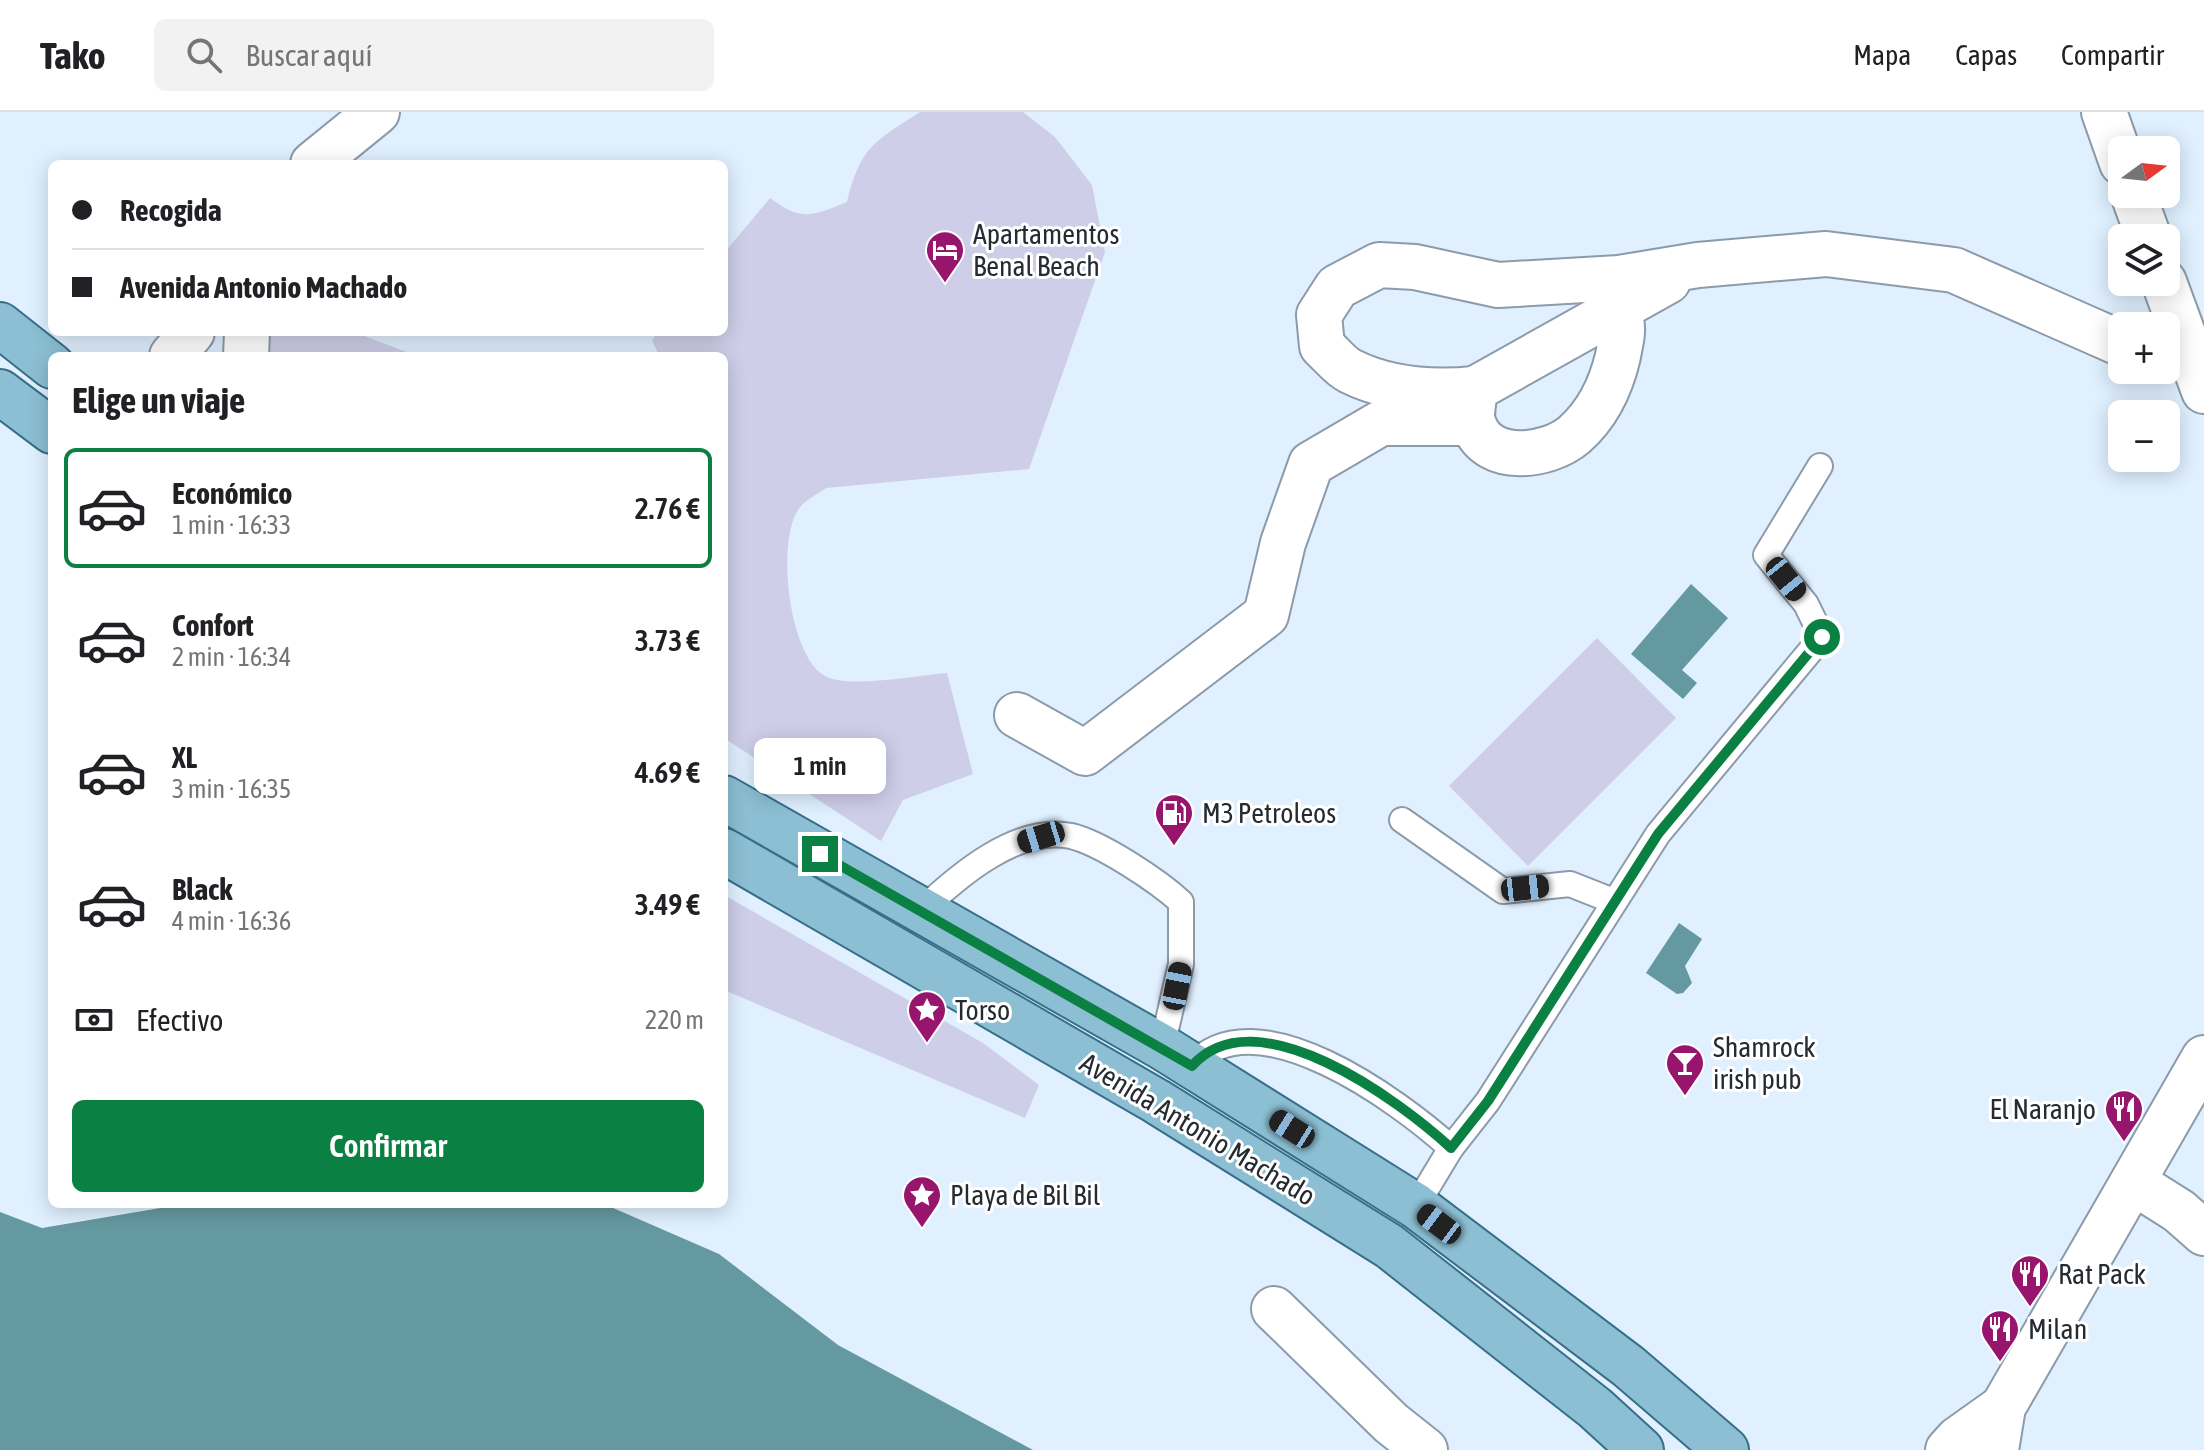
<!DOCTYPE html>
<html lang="es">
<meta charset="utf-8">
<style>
body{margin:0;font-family:"Asap Condensed",sans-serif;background:#f2f2f2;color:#202124;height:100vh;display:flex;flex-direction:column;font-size:30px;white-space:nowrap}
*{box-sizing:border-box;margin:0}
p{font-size:26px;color:#757577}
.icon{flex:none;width:44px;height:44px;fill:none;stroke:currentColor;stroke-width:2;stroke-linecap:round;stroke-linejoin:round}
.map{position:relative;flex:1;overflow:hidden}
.details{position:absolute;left:48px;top:240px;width:680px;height:856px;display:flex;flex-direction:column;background:#fff;border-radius:12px;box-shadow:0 4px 20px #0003}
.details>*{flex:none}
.hud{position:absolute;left:48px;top:48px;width:680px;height:176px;border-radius:12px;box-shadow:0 4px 20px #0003;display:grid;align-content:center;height:176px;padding:0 24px;background:#fff}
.needle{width:52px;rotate:75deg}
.fabs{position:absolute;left:2108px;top:24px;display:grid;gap:16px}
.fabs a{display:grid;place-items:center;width:72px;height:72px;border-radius:12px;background:#fff;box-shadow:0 4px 20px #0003;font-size:40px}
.end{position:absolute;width:36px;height:36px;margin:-18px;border:10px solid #0b8043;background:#fff;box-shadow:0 0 0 4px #fff}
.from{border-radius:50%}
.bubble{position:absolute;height:56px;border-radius:12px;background:#fff;box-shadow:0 4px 20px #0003;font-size:26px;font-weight:600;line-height:56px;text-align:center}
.car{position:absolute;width:24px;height:48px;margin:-24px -12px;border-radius:10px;box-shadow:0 0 6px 2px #0007;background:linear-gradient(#222 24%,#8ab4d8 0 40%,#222 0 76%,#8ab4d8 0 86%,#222 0)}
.hud b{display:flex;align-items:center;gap:28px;height:76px;font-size:30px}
.hud b+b{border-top:2px solid #e0e0e0}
.hud i{width:20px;height:20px;background:#202124}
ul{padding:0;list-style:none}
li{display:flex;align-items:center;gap:24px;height:120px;margin:0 16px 12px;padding:0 8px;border:4px solid transparent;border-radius:12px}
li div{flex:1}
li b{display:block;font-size:30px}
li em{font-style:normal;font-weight:600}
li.on{border-color:#0b8043}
li>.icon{width:72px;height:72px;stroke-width:1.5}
h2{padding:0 24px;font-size:36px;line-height:96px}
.pay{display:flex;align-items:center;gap:20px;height:88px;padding:0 24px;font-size:30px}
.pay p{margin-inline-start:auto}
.cta{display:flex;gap:16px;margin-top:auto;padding:16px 24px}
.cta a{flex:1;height:92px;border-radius:12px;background:#0b8043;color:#fff;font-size:32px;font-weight:600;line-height:92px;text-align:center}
header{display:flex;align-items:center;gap:48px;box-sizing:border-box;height:112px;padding:0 40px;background:#fff;border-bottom:2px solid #e0e0e0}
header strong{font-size:38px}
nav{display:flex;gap:44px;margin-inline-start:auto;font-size:28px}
.search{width:560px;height:72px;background:#f2f2f2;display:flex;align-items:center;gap:20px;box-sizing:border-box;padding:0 28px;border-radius:12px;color:#757577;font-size:30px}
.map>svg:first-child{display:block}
.green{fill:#cfcee9}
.water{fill:#6599a1}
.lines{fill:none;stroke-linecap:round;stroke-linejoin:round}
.lane-casing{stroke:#8c9ba9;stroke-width:28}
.street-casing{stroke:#8c9ba9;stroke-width:48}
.secondary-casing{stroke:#8c9ba9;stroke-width:48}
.primary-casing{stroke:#366f87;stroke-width:48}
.lane{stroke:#fff;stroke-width:24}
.street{stroke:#fff;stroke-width:44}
.secondary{stroke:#fff;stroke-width:44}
.primary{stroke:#8cbfd3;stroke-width:44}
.route{stroke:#0b8043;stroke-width:10}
.labels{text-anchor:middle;stroke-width:6;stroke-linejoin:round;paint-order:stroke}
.poi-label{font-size:28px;fill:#252b31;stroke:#fff;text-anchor:start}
.street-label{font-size:28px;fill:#252b31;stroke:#fff}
</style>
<header>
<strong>Tako</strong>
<div class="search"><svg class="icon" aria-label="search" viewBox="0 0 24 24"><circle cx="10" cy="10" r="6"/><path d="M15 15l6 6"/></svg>Buscar aquí</div>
<nav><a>Mapa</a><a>Capas</a><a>Compartir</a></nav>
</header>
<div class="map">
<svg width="2204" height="1338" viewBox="0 0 2204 1338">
<rect width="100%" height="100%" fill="#e0f0ff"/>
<!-- green -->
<g class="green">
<path d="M920,0H1023L1055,25L1092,73L1105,140L1029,357L826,376C818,382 807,387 801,394C774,425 789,545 825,564C848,577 920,563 947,561L973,662L903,688L881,729L724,626V244H659L652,228L658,220H724V141L770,86C802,110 812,104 847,90C861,34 874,30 920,0Z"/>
<polygon points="270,220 354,220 417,244 264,244"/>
<polygon points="1597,526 1676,606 1528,754 1449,674"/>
<polygon points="724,783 983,931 1039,973 1025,1006 724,878"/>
</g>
<!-- water -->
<g class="water">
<polygon points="1691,472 1728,506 1682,558 1697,571 1683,587 1631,542"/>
<polygon points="1679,811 1702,827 1685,854 1692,871 1683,881 1677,882 1646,861"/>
<polygon points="184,1092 604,1092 719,1142 838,1233 1033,1338 0,1338 0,1100 42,1116"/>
</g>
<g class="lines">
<!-- lane casing -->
<g class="lane-casing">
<g id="lane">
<polyline points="1402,708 1503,779 1570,772 1613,789"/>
<path d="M922,798C958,764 1017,713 1071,724C1101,731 1158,769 1181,790V852L1162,935"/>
<path d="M1192,954C1255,882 1400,990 1451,1036L1416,1094"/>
<polyline points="1451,1036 1488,989 1658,722 1822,525 1806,492 1766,443 1820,354"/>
</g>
</g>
<!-- street casing -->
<g class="street-casing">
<g id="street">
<polyline points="2104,0 2122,51"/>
<polyline points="313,52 377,0"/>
<polyline points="2133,82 2149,126"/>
<polyline points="2164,170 2204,279"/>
<path d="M1601,205L1621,208C1624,221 1620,231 1618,244C1611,274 1598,302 1574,323C1548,345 1488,353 1474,313C1470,304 1474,288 1475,277L1668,169"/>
<polyline points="172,244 192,220"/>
<polyline points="246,244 247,220"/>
<path d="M1475,277C1434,281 1388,278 1350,259C1340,254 1331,242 1322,234L1319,203L1337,175L1379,153L1415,155L1498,173L1619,166L1698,153L1826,142L1954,158L2122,232"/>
<polyline points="1017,603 1085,641 1266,503 1283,431 1311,352 1381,311 1473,311"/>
<polyline points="2133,1070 2179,1099 2204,1121"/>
<polyline points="1274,1197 1391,1311 1425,1338"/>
</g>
</g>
<!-- secondary casing -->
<g class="secondary-casing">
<g id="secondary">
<polyline points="1948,1338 1958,1327 2003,1295"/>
<polyline points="1996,1338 2003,1295 2204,946"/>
</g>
</g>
<!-- primary casing -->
<g class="primary-casing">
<g id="primary">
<polyline points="0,213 52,254"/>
<polyline points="0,280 52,319"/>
<polyline points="724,686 1162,935 1416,1094 1628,1254 1726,1338"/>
<polyline points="724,739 1156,989 1389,1134 1595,1296 1641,1338"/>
</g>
</g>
<!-- lane -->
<use href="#lane" class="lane"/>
<!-- street -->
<use href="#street" class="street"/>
<!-- secondary -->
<use href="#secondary" class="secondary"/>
<!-- primary -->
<use href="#primary" class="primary"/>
</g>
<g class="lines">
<!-- route -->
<path class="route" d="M820,742L1192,954C1256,882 1400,989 1451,1036L1488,989L1658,722L1822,525"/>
</g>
<!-- icons -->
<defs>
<g id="hotel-pin" transform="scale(2)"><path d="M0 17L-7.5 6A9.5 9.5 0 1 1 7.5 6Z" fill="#97156c" stroke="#fff"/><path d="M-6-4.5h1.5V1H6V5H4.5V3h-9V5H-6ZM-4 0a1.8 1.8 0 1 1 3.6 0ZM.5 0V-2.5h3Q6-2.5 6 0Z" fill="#fff"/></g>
<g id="fuel-pin" transform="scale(2)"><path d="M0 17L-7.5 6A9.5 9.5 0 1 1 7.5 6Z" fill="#97156c" stroke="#fff"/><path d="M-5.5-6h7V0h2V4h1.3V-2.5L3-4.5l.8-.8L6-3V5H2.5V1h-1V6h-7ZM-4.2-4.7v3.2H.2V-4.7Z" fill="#fff"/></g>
<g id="sight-pin" transform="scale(2)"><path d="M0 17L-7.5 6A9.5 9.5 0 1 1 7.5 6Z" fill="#97156c" stroke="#fff"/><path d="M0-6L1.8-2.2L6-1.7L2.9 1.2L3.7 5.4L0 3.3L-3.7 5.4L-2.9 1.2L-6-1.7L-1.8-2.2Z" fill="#fff"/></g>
<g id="bar-pin" transform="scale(2)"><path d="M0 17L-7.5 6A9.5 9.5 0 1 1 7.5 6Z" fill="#97156c" stroke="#fff"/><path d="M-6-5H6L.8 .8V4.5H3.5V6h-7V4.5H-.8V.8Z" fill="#fff"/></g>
<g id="restaurant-pin" transform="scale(2)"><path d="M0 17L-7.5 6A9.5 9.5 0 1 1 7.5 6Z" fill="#97156c" stroke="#fff"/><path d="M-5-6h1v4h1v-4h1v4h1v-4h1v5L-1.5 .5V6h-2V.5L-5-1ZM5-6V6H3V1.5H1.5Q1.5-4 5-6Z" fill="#fff"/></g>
</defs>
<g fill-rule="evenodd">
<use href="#hotel-pin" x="945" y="138"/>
<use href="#fuel-pin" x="1174" y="701"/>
<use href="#sight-pin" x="927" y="898"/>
<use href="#bar-pin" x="1685" y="951"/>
<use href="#restaurant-pin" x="2124" y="997"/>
<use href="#sight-pin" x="922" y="1083"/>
<use href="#restaurant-pin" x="2030" y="1162"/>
<use href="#restaurant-pin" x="2000" y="1217"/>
</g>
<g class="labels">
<!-- poi labels -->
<g class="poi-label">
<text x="973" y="132">Apartamentos<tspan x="973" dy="32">Benal Beach</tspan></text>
<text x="1202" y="711">M3 Petroleos</text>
<text x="955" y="908">Torso</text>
<text x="1713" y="945">Shamrock<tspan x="1713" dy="32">irish pub</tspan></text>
<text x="2096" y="1007" text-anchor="end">El Naranjo</text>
<text x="950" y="1093">Playa de Bil Bil</text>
<text x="2058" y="1172">Rat Pack</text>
<text x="2028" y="1227">Milan</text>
</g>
<!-- street labels -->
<g class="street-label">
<text transform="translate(1198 1017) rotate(31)" y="10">Avenida Antonio Machado</text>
</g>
</g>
</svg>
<div class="fabs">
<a><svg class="needle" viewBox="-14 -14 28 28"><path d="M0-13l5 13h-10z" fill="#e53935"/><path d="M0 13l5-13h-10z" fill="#757577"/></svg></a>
<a><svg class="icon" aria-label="layers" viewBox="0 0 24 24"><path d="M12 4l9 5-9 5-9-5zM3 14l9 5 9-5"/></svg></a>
<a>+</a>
<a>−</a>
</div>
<i class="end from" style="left:1822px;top:525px"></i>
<i class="end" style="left:820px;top:742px"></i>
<div class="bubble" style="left:754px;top:626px;width:132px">1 min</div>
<i class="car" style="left:1786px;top:467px;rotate:141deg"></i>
<i class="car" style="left:1041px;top:725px;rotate:253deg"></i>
<i class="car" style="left:1525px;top:776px;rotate:84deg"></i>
<i class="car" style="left:1177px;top:874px;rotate:11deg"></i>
<i class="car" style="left:1292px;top:1017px;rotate:302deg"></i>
<i class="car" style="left:1439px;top:1112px;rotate:307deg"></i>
<div class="hud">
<b><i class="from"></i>Recogida</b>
<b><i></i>Avenida Antonio Machado</b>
</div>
<section class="details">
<h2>Elige un viaje</h2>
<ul>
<li class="on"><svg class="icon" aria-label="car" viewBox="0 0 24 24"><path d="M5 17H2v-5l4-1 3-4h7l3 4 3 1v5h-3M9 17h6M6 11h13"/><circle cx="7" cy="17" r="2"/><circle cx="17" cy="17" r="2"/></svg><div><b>Económico</b><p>1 min · 16:33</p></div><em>2.76 €</em></li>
<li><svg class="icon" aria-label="car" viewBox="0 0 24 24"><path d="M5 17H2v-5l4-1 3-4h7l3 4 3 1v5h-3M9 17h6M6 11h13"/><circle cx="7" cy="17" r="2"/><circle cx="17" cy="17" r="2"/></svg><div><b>Confort</b><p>2 min · 16:34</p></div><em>3.73 €</em></li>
<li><svg class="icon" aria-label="car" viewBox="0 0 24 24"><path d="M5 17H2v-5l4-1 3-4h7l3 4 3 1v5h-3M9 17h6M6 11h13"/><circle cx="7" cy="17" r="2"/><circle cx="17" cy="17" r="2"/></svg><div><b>XL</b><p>3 min · 16:35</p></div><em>4.69 €</em></li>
<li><svg class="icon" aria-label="car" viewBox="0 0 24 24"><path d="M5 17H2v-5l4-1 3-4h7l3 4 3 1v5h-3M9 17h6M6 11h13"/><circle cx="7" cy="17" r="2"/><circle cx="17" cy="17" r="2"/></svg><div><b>Black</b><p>4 min · 16:36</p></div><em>3.49 €</em></li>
</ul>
<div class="pay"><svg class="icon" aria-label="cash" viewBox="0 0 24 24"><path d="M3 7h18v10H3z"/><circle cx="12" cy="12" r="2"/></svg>Efectivo<p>220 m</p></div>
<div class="cta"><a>Confirmar</a></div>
</section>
</div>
